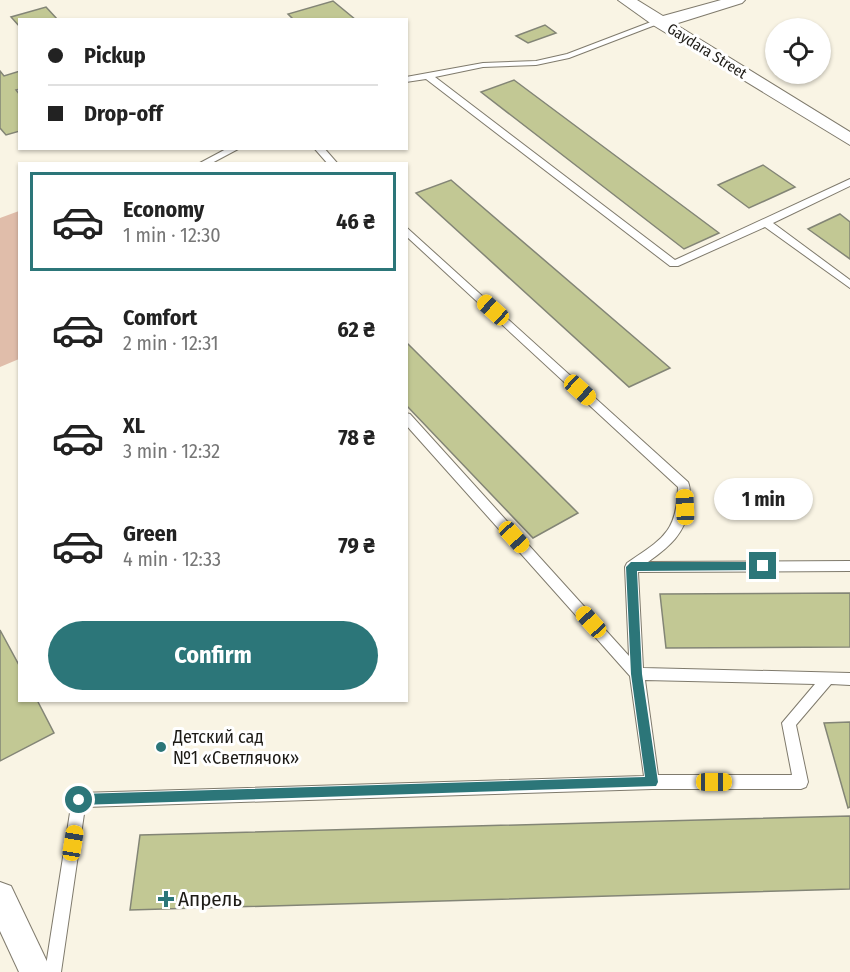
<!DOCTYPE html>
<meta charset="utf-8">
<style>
body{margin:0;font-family:"Fira Sans Condensed",sans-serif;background:#f6f6f6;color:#222;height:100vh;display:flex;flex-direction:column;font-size:22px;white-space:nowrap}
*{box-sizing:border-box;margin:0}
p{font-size:20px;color:#767676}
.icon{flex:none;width:33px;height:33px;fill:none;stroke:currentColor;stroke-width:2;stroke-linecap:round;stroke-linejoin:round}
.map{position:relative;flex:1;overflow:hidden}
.details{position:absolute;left:18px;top:162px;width:390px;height:540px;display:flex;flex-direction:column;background:#fff;border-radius:0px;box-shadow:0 2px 4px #0004}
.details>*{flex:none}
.banner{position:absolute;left:18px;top:18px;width:390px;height:132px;border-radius:0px;box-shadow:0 2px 4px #0004;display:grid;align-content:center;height:132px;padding:0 30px;background:#fff}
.tools{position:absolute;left:765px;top:18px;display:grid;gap:12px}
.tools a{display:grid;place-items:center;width:66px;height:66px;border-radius:50%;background:#fff;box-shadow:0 2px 4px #0004;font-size:30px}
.end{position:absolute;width:27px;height:27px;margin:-14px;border:8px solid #2c7679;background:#fff;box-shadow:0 0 0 3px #fff}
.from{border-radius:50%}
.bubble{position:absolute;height:42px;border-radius:21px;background:#fff;box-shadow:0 2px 4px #0004;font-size:20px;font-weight:700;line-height:42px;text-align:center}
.car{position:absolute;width:18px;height:36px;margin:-18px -9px;border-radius:8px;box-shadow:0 0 4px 2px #0007;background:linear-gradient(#f5c518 24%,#345 0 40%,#f5c518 0 76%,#345 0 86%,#f5c518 0)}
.banner b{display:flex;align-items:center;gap:21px;height:57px;font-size:22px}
.banner b+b{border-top:2px solid #e0e0e0}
.banner i{width:15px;height:15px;background:#222}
ul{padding:10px 0 0;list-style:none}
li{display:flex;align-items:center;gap:18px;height:99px;margin:0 12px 9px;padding:0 18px;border:3px solid transparent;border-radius:0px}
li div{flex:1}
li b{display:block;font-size:22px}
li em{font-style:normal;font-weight:700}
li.on{border-color:#2c7679}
li>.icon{width:54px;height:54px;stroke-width:1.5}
.button{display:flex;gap:12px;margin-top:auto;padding:12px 30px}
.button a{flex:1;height:69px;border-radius:36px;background:#2c7679;color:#fff;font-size:24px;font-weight:700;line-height:69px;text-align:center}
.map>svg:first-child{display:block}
.green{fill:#e0bdaa}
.building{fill:#c2c894;stroke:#838576;stroke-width:1.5}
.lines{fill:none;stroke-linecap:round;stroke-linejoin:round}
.lane-casing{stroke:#7f7a6c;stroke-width:2}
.street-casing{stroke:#7f7a6c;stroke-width:2}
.lane{fill:#fff;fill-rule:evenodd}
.street{fill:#fff;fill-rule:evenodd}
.route{fill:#2c7679}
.poi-dot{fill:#2c7679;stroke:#fff;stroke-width:2}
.labels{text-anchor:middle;stroke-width:6;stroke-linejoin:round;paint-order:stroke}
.far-street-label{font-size:15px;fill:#1d1b16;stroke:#fff}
.poi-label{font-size:18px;fill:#1d1b16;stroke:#fff;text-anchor:start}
.near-poi-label{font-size:21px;fill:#1d1b16;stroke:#fff;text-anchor:start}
</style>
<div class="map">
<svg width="850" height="972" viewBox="0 0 850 972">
<rect width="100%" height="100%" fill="#f9f4e4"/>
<!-- green -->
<polygon class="green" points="19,211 19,359 0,367 0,218"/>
<!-- building -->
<g class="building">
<polygon points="333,1 356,20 294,20 288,14"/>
<polygon points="46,7 58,20 20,20 20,27 11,17"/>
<polygon points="545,25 556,33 528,43 516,36"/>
<polygon points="0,71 4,76 20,71 20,89 16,90 20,95 20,131 6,135 0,128"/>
<polygon points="514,80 719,233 684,249 481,92"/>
<polygon points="763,165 795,187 749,208 718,185"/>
<polygon points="451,180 670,368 629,387 416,193"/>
<polygon points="840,214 850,222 850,259 808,229"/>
<polygon points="406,342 578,513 533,538 406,405"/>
<polygon points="850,593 850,647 666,648 660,594"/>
<polygon points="0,630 20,667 20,700 37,700 54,733 0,761"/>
<polygon points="850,722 850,807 848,808 824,723"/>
<polygon points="850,816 850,889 130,910 140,835"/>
</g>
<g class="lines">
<!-- lane casing -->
<g class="lane-casing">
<g id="lane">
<polygon points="656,20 663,22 569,58 536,65 483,67 435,77 675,260 850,179 850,186 773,223 850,280 850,288 765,227 678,266 670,266 426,79 406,82 406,77 483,63 536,61 567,54"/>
<polygon points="228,148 240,148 210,164 198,164"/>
<polygon points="314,148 324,148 338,164 328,164"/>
<path d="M406,227L688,482C691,489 690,498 689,506C686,533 669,547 648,562L850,561V571L638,572L643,668L850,673V685L831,684L796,725L808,782L806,787L801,789H652L85,807L61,972H45L72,800L74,795L79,793L644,776L630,676L406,425V413L410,414L629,656L625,567L627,563C662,539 677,533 678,487L406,236ZM645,680L815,684L782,723L792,775H658Z"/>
</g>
</g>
<!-- street casing -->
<g class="street-casing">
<g id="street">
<polygon points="618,0 637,0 663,16 721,0 745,0 742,3 675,24 850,132 850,145 653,25"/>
<polygon points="0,882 11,886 52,972 19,972 0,931"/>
</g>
</g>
<!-- lane -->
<use href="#lane" class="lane"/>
<!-- street -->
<use href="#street" class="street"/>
</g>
<!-- route -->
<polygon class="route" points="631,562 763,562 768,566 763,570 637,571 642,674 658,782 656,786 79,805 73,800 79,794 645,777 631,674 626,567"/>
<!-- markers -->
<g class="poi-dot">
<circle cx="161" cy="747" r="6"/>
<path d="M163 890h6v6h6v6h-6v6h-6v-6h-6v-6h6z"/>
</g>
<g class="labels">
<!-- far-street labels -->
<g class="far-street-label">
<text transform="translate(707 51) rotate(32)" y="5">Gaydara Street</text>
</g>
<!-- poi labels -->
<g class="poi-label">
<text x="173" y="743">Детский сад<tspan x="173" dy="21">№1 «Светлячок»</tspan></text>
</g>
<!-- near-poi labels -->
<g class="near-poi-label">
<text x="178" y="906">Апрель</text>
</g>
</g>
</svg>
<div class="tools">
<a><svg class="icon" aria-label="locate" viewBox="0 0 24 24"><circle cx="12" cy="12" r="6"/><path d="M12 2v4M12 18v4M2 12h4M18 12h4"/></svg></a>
</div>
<i class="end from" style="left:79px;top:800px"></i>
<i class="end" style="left:763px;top:566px"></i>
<div class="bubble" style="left:714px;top:478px;width:99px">1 min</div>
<i class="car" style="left:493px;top:310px;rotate:312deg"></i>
<i class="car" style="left:580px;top:390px;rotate:132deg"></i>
<i class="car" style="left:685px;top:507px;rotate:358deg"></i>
<i class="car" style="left:514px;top:537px;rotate:138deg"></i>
<i class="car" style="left:591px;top:622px;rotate:318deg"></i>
<i class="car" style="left:714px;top:782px;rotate:90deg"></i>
<i class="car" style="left:73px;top:843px;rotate:9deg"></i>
<div class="banner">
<b><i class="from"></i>Pickup</b>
<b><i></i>Drop-off</b>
</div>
<section class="details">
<ul>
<li class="on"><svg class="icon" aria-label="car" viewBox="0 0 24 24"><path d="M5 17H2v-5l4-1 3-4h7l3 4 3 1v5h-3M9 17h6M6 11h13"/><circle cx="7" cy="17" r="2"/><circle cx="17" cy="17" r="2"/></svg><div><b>Economy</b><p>1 min · 12:30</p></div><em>46 ₴</em></li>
<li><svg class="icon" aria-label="car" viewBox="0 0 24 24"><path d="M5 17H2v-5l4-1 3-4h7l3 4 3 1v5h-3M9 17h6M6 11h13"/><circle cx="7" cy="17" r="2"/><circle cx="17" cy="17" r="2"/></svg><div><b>Comfort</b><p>2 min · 12:31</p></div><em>62 ₴</em></li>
<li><svg class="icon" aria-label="car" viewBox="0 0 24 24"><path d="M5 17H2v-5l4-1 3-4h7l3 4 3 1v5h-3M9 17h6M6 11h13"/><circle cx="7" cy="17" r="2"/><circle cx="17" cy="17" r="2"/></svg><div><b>XL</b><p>3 min · 12:32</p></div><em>78 ₴</em></li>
<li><svg class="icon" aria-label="car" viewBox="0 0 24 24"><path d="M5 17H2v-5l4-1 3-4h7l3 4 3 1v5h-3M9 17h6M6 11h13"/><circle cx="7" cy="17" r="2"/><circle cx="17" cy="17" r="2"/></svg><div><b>Green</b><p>4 min · 12:33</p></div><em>79 ₴</em></li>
</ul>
<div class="button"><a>Confirm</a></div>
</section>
</div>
